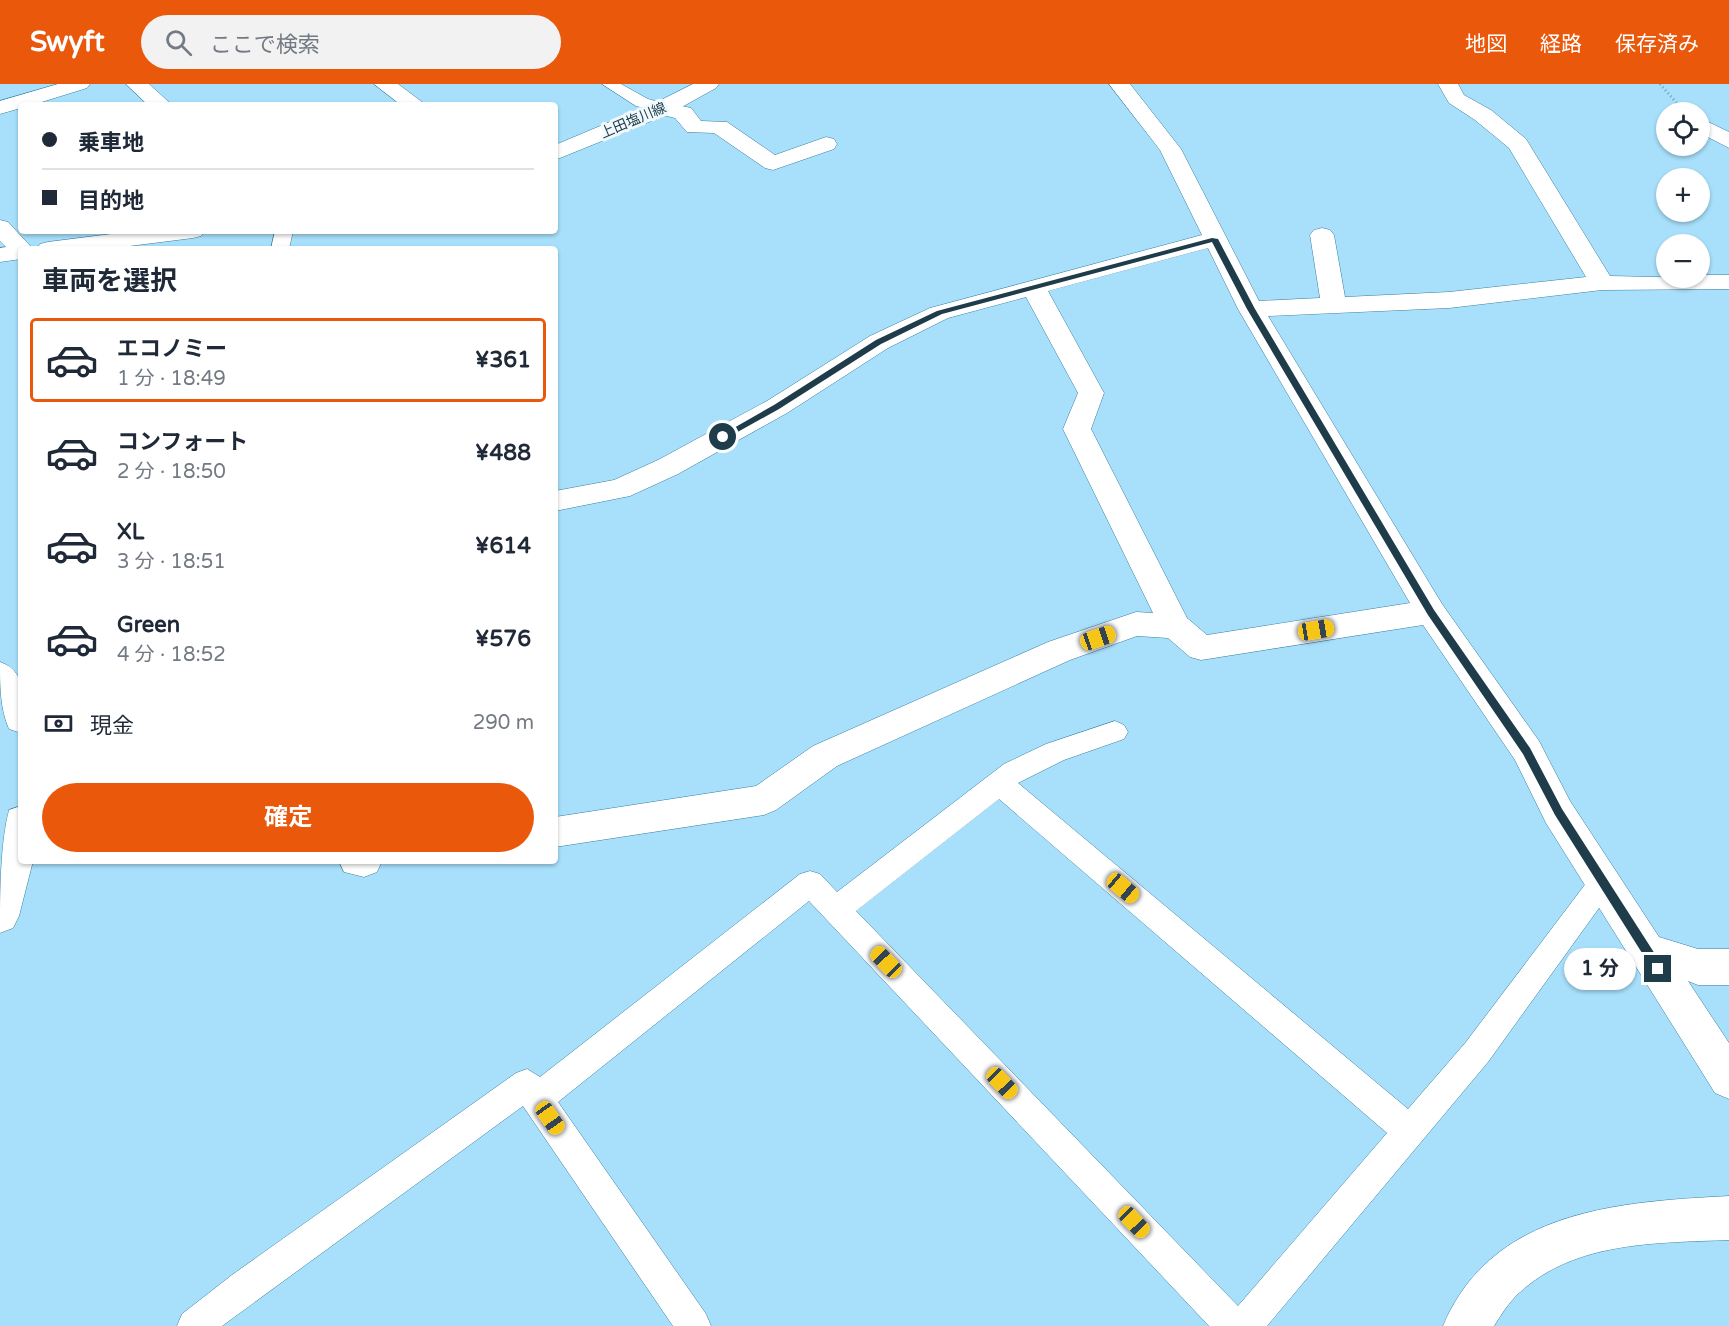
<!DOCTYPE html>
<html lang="ja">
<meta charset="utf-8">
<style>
body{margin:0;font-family:"Varela Round","Noto Sans JP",sans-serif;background:#f2f2f3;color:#1f2937;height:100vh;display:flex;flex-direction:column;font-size:22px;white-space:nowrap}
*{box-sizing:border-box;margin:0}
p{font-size:20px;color:#747a83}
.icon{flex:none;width:33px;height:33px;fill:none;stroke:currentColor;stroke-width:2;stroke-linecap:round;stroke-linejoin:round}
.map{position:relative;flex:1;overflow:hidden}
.drawer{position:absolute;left:18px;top:162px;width:540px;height:618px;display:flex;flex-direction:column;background:#fff;border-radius:6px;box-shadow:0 2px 4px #0004}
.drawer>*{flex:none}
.top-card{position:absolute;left:18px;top:18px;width:540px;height:132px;border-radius:6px;box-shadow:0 2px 4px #0004;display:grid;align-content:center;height:132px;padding:0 24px;background:#fff}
.controls{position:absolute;left:1656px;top:18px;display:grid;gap:12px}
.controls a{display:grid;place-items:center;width:54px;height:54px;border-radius:50%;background:#fff;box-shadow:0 2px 4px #0004;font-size:30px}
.end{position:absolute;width:27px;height:27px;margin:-14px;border:8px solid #1e3c4a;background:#fff;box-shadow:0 0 0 3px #fff}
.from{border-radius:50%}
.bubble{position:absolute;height:42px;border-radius:21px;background:#fff;box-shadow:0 2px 4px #0004;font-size:20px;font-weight:700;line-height:42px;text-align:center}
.car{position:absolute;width:18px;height:36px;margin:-18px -9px;border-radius:8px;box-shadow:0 0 4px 2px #0007;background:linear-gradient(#f5c518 24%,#345 0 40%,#f5c518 0 76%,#345 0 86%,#f5c518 0)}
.top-card b{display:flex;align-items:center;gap:21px;height:57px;font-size:22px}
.top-card b+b{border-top:2px solid #e0e1e3}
.top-card i{width:15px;height:15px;background:#1f2937}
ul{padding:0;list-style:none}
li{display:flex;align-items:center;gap:18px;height:84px;margin:0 12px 9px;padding:0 12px;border:3px solid transparent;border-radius:6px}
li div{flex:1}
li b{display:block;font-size:22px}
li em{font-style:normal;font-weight:700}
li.current{border-color:#ea580c}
li>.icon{width:54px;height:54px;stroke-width:1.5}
h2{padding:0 24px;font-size:27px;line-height:72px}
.pay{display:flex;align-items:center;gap:15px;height:66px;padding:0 24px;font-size:22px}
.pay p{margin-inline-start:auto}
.button{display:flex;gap:12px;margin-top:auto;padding:12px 24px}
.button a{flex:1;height:69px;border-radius:36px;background:#ea580c;color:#fff;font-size:24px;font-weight:700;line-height:69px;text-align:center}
header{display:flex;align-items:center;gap:36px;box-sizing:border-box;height:84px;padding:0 30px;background:#ea580c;color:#fff}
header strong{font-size:28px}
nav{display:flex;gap:33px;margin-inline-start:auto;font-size:21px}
.search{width:420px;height:54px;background:#f2f2f3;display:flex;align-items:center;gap:15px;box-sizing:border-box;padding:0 21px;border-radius:33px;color:#747a83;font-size:22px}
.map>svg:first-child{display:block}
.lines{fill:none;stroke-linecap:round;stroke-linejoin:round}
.service-casing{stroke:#367e9e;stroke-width:1}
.minor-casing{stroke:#367e9e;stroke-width:1}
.tertiary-casing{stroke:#367e9e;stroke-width:1}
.secondary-casing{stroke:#367e9e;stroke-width:1}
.path{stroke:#719fb5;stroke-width:3;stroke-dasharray:1 3;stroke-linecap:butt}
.service{fill:#fff;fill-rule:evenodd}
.minor{fill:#fff;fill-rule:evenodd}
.tertiary{fill:#fff;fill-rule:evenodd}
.secondary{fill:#fff;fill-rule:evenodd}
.route{fill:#1e3c4a}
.labels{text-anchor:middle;stroke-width:6;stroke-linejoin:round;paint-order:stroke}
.far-street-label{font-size:14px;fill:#1e3c4a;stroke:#f2f9fd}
</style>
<header>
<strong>Swyft</strong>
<div class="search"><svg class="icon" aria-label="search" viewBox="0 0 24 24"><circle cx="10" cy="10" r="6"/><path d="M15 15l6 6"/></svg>ここで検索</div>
<nav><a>地図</a><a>経路</a><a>保存済み</a></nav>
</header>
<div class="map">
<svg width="1729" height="1242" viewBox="0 0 1729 1242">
<rect width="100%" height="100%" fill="#a8e0fc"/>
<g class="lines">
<!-- service casing -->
<g class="service-casing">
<g id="service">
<polygon points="602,0 621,0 648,15 669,21 671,24 663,29 636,22"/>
<polygon points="275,147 293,147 289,165 271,165"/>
<path d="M1115,637L1124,641L1128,648L1124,655L1064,676L1018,699L1408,1025L1466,958L1593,790L1603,787L1613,790L1617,799L1488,978L1267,1242H1209L809,817L558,1018L706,1230L711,1242H673L523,1022L222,1242H177L182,1230L232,1191L516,989L527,985L540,993L800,790L810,787L820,790L837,808L1004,680L1046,660ZM999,715L1387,1049L1238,1222L856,827Z"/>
</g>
</g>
<!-- minor casing -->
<g class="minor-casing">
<g id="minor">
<polygon points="58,0 90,0 87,4 32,21 21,21 21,24 0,30 0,17"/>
<polygon points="126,0 149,0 172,21 148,21"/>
<polygon points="374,0 398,0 426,21 401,21"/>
<path d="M1109,0H1130L1181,65L1259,217L1320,214L1310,151L1314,146L1322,144L1330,146L1334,151L1345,213L1449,208L1586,193L1509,64L1475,36L1449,19L1438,0H1458L1464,11L1491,26L1526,55L1610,192L1700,194V191H1729V205L1602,206L1449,224L1268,232L1442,520L1539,657L1570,717L1659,853L1698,865H1729V901H1698L1688,897L1729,959V1015L1715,1009L1546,739L1515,676L1423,541L1201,576L1190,573L1168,554L1137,552L1070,576L837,682L776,726L764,731L555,763V733L756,702L813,662L1048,558L1136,528L1153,529L1063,345L1078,309L1026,213L948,234L888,264L787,329L678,390L630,412L555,427V407L614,396L658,376L767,317L870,252L930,224L1202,151L1160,66ZM1208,164L1238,225L1410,519L1207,551L1187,534L1091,345L1104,309L1048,207Z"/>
<polygon points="663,18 691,24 701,37 727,38 775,71 826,53 834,55 837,60 834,65 773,86 765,84 714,49 687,48 675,34 655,29 652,24 655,19"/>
<polygon points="1700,34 1729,48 1729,64 1700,49"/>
<polygon points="0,136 8,138 33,165 21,165 21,172 13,170 0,157"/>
<polygon points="339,777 382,777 377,788 364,793 344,788"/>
<path d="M1729,1112V1156C1657,1159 1575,1157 1519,1209C1509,1218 1501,1231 1494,1242H1443C1492,1125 1620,1118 1729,1112Z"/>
</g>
</g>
<!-- tertiary casing -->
<g class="tertiary-casing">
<g id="tertiary">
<path d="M0,578C31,588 21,623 21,649L9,645C0,625 0,601 0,578Z"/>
<path d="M21,722V777H33L19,832L13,844L0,849C0,813 0,759 9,726Z"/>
</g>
</g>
<!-- secondary casing -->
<g class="secondary-casing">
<g id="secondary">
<polygon points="693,0 719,0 716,4 671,29 555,76 555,61 655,19"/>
<polygon points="135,147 205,147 201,152 193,154 106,165 36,165 40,160 48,158"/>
<polygon points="21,161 31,165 21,165 21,175 0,178 0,164"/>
</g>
</g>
<!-- path -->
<polyline class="path" points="1660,0 1680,23"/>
<!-- service -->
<use href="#service" class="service"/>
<!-- minor -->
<use href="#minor" class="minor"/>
<!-- tertiary -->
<use href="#tertiary" class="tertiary"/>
<!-- secondary -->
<use href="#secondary" class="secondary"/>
</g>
<!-- route -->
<polygon class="route" points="1212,154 1218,155 1255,225 1434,526 1530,664 1562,725 1662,881 1662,888 1654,888 1555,731 1523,670 1428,531 1247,225 1212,158 942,230 881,260 779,325 725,355 718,353 774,321 876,256 937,227"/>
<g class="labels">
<!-- far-street labels -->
<g class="far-street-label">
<text transform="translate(633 36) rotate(-23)" y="5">上田塩川線</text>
</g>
</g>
</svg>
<div class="controls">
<a><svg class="icon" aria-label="locate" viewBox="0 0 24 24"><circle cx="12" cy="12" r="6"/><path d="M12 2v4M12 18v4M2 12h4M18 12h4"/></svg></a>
<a>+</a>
<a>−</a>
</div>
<i class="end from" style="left:723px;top:353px"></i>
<i class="end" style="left:1658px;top:885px"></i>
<div class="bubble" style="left:1564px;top:864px;width:72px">1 分</div>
<i class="car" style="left:1316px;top:546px;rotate:81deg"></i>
<i class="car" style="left:1098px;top:554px;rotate:71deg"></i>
<i class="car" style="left:1123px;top:804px;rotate:130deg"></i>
<i class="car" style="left:886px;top:878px;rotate:316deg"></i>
<i class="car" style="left:1002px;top:999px;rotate:136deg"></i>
<i class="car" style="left:550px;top:1034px;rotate:145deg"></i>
<i class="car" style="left:1134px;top:1138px;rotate:136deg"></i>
<div class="top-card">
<b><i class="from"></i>乗車地</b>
<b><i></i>目的地</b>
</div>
<section class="drawer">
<h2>車両を選択</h2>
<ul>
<li class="current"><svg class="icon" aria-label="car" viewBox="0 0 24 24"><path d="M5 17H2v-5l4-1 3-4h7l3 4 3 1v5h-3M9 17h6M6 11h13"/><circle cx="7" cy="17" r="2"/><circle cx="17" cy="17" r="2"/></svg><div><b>エコノミー</b><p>1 分 · 18:49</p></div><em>¥361</em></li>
<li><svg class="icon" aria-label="car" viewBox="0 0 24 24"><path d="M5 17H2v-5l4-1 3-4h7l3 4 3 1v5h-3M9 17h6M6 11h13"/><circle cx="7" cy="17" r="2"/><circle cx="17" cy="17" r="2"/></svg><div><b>コンフォート</b><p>2 分 · 18:50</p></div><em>¥488</em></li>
<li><svg class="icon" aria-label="car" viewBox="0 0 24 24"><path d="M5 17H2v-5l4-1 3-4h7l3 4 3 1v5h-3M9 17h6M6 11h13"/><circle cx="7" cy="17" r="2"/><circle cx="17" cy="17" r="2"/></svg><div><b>XL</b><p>3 分 · 18:51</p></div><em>¥614</em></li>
<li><svg class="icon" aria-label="car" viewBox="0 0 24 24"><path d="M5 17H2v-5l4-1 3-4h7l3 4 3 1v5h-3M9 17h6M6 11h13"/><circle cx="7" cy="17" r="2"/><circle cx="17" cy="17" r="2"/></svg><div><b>Green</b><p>4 分 · 18:52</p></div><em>¥576</em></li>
</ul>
<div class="pay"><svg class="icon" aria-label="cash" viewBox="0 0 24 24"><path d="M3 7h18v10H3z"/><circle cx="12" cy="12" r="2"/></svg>現金<p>290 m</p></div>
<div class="button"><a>確定</a></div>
</section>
</div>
